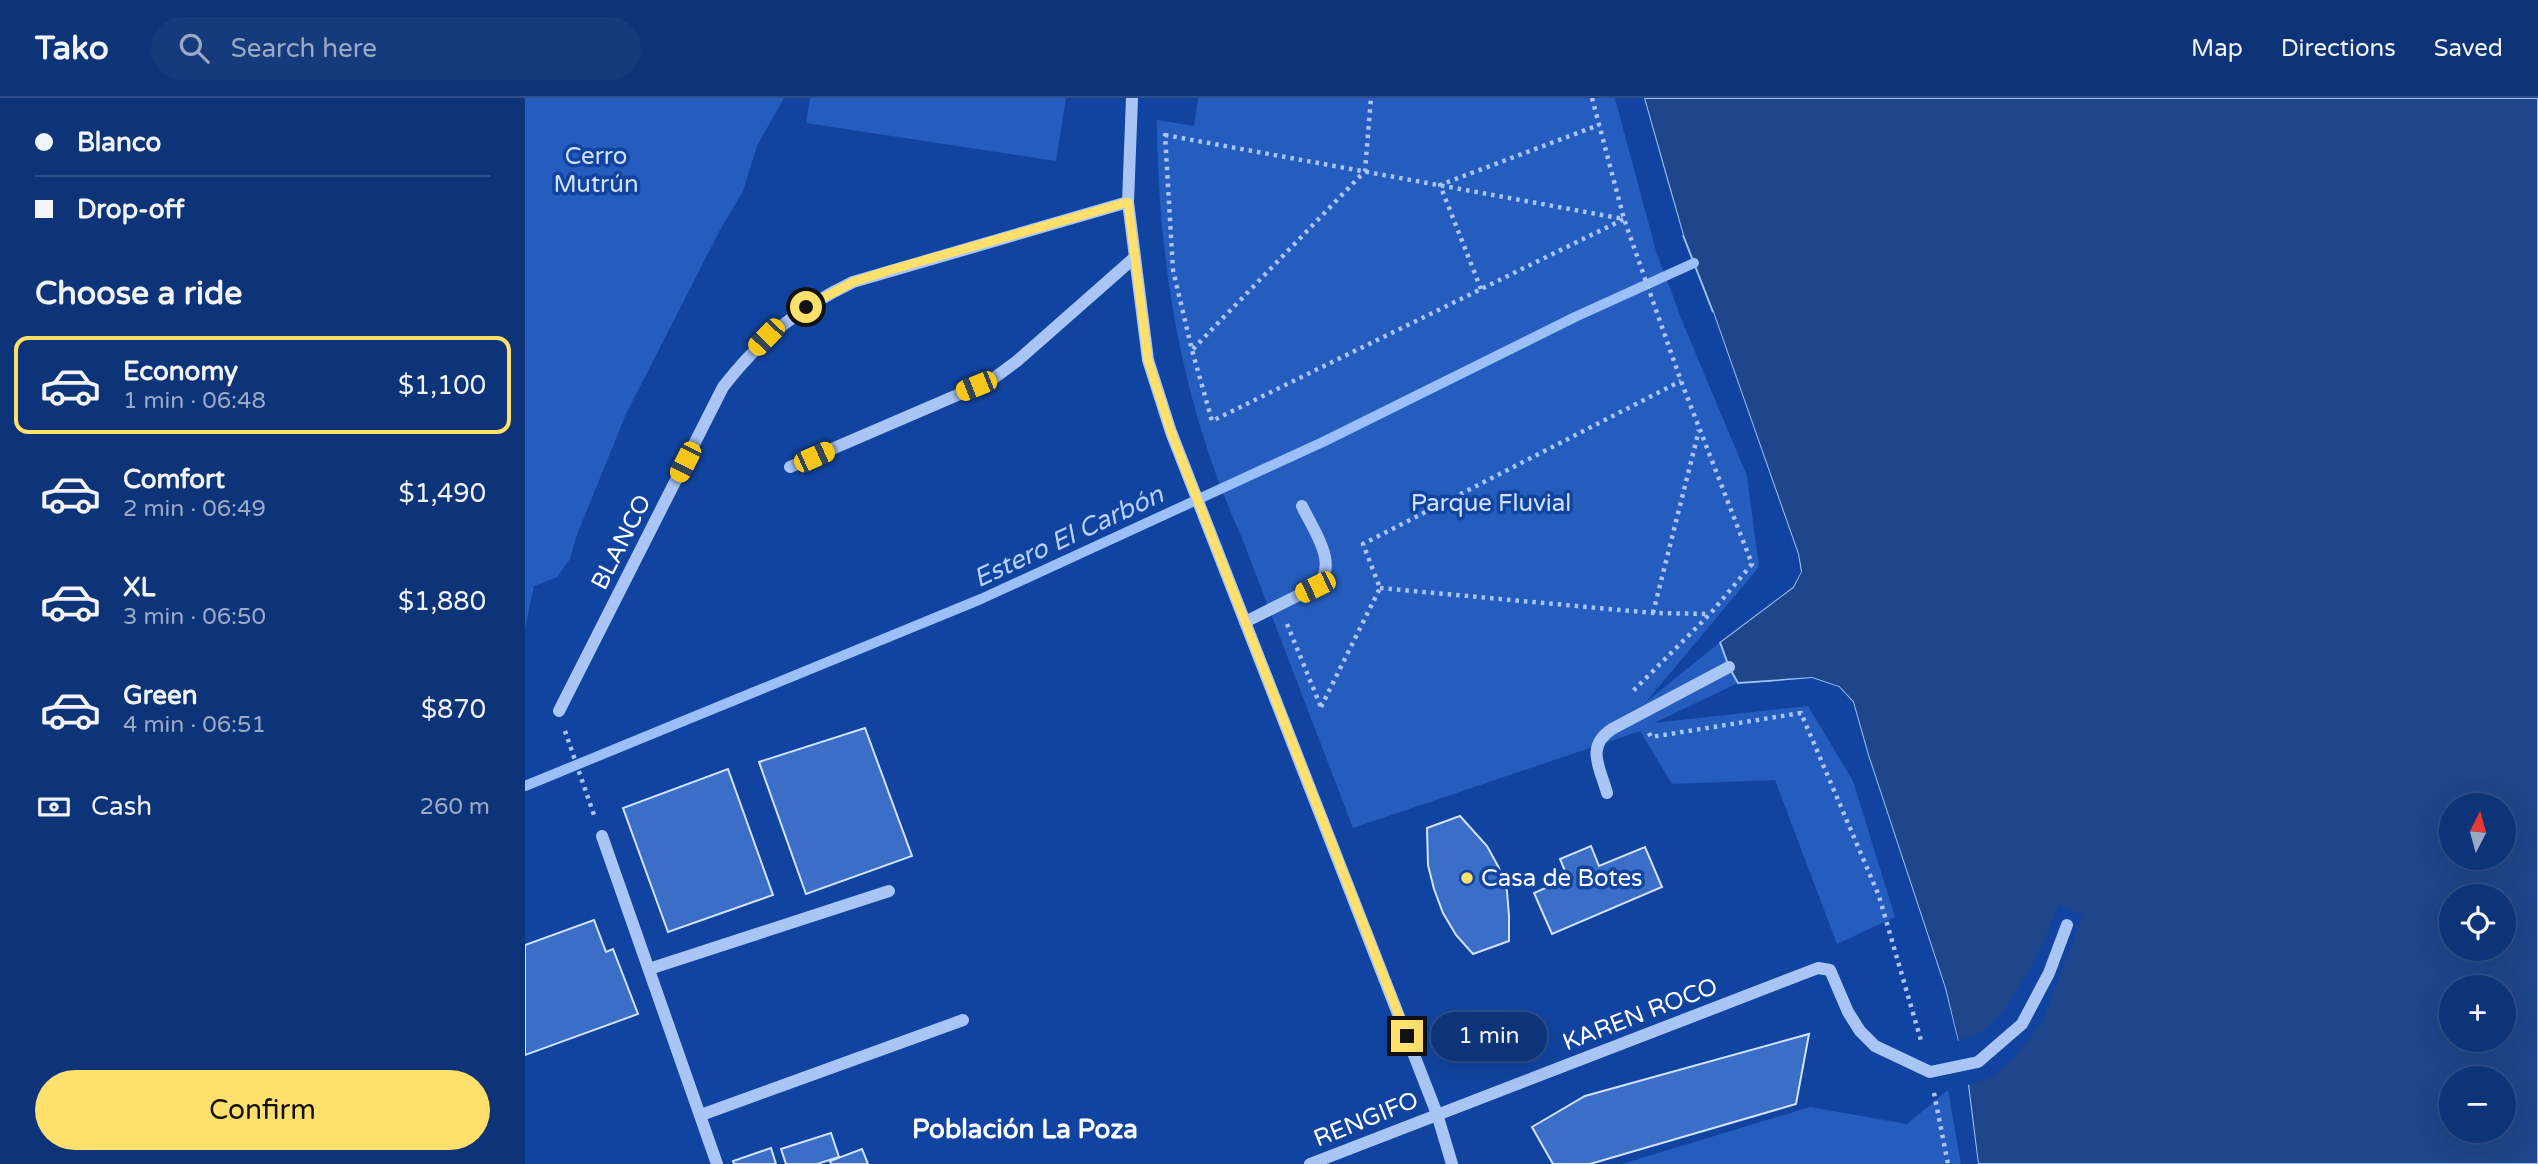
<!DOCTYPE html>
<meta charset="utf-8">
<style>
body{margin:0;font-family:"Varela Round",sans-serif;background:#163b7d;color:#f1f3f6;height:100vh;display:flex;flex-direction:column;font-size:26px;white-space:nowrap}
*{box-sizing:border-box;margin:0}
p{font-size:23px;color:#9aaac6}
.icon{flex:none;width:38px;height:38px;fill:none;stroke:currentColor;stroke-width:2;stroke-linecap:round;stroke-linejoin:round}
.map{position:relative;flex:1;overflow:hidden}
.drawer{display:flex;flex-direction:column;background:#0d3378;width:525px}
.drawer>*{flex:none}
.hud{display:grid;align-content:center;height:154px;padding:0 35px;background:#0d3378}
.needle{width:46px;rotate:6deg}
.buttons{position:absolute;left:1914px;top:695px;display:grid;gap:14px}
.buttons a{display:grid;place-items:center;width:77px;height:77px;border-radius:50%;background:#0d3378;box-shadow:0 7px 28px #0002,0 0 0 2px #2d4e8a;font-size:35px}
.end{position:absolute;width:32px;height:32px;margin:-16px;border:9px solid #ffe06d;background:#111;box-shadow:0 0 0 4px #111}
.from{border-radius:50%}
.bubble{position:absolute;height:49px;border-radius:24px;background:#0d3378;box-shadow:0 7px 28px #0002,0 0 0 2px #2d4e8a;font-size:23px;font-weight:600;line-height:49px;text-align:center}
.car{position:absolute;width:21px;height:42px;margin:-21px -10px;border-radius:9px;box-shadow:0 0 5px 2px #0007;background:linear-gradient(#f5c518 24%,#345 0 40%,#f5c518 0 76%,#345 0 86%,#f5c518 0)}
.hud b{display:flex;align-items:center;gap:24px;height:66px;font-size:26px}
.hud b+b{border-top:2px solid #2d4e8a}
.hud i{width:18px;height:18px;background:#f1f3f6}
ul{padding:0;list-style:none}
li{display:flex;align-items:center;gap:21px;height:98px;margin:0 14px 10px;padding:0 21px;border:4px solid transparent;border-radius:14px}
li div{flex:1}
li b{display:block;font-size:26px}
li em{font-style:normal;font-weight:600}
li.current{border-color:#ffe06d}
li>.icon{width:63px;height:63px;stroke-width:1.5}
h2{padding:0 35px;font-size:32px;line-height:84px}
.pay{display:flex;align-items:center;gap:18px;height:77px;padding:0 35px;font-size:26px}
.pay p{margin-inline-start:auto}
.button{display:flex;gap:14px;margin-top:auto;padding:14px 35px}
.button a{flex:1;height:80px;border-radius:42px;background:#ffe06d;color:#111;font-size:28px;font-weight:600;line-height:80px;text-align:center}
header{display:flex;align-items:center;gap:42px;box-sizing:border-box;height:98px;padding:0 35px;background:#0d3378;border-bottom:2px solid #2d4e8a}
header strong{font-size:33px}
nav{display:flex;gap:38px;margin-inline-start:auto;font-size:24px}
.search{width:490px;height:63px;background:#163b7d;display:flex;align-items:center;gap:18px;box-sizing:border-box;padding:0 24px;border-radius:38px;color:#9aaac6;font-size:26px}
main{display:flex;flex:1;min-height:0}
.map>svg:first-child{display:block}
.green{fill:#245dbe}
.water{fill:#1f458a;stroke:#9bbff8;stroke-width:2;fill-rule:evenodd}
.pier{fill:#1144a0}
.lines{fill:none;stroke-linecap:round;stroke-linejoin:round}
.stream{stroke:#9bbff8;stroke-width:10}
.building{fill:#3a6ec7;stroke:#d2e2fe;stroke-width:2}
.path{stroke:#a9c5f5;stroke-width:4.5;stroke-dasharray:3.5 5;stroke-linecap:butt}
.minor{stroke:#a9c5f5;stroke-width:12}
.route{stroke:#ffe06d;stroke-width:9}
.poi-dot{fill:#ffe06d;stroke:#1144a0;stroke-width:2.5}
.labels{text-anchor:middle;stroke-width:7;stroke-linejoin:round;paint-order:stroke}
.park-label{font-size:24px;fill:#d2e2fe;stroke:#1144a0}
.street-label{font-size:24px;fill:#fff;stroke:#1144a0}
.poi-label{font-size:24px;fill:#fff;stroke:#1144a0;text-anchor:start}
.water-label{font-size:26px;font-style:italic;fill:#b6d0fb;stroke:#1144a0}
.neighbourhood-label{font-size:26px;font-weight:bold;fill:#fff;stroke:#1144a0}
</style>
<header>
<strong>Tako</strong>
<div class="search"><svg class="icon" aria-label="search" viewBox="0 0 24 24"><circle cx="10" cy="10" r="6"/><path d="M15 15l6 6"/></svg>Search here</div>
<nav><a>Map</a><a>Directions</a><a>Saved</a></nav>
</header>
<main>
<section class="drawer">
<div class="hud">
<b><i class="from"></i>Blanco</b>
<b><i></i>Drop-off</b>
</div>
<h2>Choose a ride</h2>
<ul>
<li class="current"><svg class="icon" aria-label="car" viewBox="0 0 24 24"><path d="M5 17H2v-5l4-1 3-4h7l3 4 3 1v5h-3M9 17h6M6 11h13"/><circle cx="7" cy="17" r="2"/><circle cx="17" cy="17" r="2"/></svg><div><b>Economy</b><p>1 min · 06:48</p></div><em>$1,100</em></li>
<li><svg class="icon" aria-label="car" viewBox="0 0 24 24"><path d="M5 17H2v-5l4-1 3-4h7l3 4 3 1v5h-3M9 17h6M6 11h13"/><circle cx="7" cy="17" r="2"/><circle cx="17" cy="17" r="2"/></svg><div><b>Comfort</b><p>2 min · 06:49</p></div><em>$1,490</em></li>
<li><svg class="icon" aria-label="car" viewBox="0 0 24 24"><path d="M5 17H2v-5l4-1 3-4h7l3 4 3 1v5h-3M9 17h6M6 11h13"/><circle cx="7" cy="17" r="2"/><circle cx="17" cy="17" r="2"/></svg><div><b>XL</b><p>3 min · 06:50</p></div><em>$1,880</em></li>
<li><svg class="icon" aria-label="car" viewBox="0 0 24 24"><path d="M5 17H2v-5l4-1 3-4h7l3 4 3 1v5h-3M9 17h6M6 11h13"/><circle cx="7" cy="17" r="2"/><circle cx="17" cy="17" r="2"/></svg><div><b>Green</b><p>4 min · 06:51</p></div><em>$870</em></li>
</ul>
<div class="pay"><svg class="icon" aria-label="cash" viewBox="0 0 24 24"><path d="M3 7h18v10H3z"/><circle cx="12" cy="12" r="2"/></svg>Cash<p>260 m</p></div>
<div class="button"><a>Confirm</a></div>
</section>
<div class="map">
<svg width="2013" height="1066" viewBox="0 0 2013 1066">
<rect width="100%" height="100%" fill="#1144a0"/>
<!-- green -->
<g class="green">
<polygon points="0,0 259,0 232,48 218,93 195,132 101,316 51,439 45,461 32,479 9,488 0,531"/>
<polygon points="285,0 541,0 531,63 281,25"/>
<path d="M673,0H1090L1131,153L1158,225L1222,378L1234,469L1120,605L1195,544L1204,569L1213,585L1129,625L1283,608L1328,683L1370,819L1312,846L1250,682L1147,686L1115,633L828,730L717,440C657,308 633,166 632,22L669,28Z"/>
<polygon points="1423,992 1436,1066 1097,1066 1285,1009 1382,1026"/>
</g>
<!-- water -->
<path class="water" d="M1119,0H2013V1066H1453L1443,986L1420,890L1343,657L1328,604L1314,589L1287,580L1213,585L1204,569L1195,544L1268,489L1276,473L1273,456L1188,214L1158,137ZM1927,707H1979V760H1927ZM1927,798H1979V850H1927ZM1927,889H1979V942H1927ZM1927,980H1979V1032H1927Z"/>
<!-- pier -->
<g class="pier">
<polygon points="1116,0 1119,0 1143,85 1158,137 1155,139"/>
<polygon points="1188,214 1273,456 1276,474 1268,489 1192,546 1193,541 1265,487 1272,473 1269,457 1185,216"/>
<polygon points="1287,580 1314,589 1328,604 1343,657 1420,890 1433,943 1459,933 1481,910 1510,863 1534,807 1557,818 1518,923 1489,960 1469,978 1443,987 1453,1066 1450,1066 1439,987 1417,891 1340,658 1325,605 1312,592 1287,584 1214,589 1210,587"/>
</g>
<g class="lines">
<!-- stream -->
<polyline class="stream" points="0,688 456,501 800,343 1050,219 1169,165"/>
</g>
<!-- building -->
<g class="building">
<polygon points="340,630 387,758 281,796 234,664"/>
<polygon points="203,671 248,797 143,834 98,710"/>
<polygon points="935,718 962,748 974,770 982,793 984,818 984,843 948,856 931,837 918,815 909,791 903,767 902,730"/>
<polygon points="1066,748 1074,768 1120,749 1137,789 1027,836 1009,795 1043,780 1035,761"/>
<polygon points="69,822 81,854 88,851 113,916 0,957 0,847"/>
<polygon points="1284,936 1271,1006 1065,1066 1028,1066 1007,1029 1060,998"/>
<polygon points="306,1035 314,1059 292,1066 261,1066 256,1051"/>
<polygon points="246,1050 251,1066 209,1066 208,1063"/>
<polygon points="337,1051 343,1066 306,1066 305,1063"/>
</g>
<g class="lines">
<!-- path -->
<g class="path">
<polyline points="1067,0 1099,121 1156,283 1227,466 1185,516 1107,594"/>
<polygon points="640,37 1099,121 687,323 667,252 648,172"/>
<polyline points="956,191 915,87 1074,27"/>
<polyline points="668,251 840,73 846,0"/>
<polyline points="855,490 1128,515 1185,516"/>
<polyline points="1128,515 1174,332"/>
<polyline points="762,526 796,609"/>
<polyline points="796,609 855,490 838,446 1156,283"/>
<polyline points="40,633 70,720"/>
<polyline points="1124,635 1126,639 1276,615 1354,798 1397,946"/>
<polyline points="1409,995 1423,1066"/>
</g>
<!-- minor -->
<g class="minor">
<polyline points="607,0 603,104 623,262 646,334 912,1016 927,1066"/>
<polyline points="265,369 465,283 492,263 609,160"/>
<path d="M720,524L790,489C816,468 788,432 777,408"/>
<path d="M34,613L198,289C236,240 272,211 328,184L603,104"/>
<path d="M1082,695C1075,669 1060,649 1087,631L1204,569"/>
<polyline points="77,738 192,1066"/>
<polyline points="124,871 364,793"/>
<polyline points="176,1017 438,922"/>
<polyline points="785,1066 1293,870 1305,872 1323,914 1335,933 1350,948 1405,974 1453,964 1497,926 1524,875 1542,827"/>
</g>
</g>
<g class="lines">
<!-- route -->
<polyline class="route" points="281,209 328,184 362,173 603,104 623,262 646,334 882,938"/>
</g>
<!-- markers -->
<circle class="poi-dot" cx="942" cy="780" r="7"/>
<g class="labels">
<!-- park labels -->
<g class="park-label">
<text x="71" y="66">Cerro<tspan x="71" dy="28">Mutrún</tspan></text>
<text x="966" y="413">Parque Fluvial</text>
</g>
<!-- street labels -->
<g class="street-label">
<text transform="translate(96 444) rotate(-63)" y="8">BLANCO</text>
<text transform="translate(1115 916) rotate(-21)" y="8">KAREN ROCO</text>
<text transform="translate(841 1021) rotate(-22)" y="8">RENGIFO</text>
</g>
<!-- poi labels -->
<g class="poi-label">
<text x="956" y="788">Casa de Botes</text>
</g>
<!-- water labels -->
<g class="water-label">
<text transform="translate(543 438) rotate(-25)" y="9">Estero El Carbón</text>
</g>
<!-- neighbourhood labels -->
<g class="neighbourhood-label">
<text x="500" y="1040">Población La Poza</text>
</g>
</g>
</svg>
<div class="buttons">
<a><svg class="needle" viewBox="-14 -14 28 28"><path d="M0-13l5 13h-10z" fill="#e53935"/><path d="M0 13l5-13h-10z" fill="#9aaac6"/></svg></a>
<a><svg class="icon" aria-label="locate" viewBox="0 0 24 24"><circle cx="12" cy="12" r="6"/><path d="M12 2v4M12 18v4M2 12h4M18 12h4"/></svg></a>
<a>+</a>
<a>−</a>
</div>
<i class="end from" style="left:281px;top:209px"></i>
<i class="end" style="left:882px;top:938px"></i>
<div class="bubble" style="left:906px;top:914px;width:116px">1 min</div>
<i class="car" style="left:241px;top:239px;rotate:224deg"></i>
<i class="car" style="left:451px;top:288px;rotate:248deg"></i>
<i class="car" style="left:289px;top:359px;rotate:66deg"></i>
<i class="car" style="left:160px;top:364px;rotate:207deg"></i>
<i class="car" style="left:790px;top:489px;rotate:244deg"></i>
</div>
</main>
